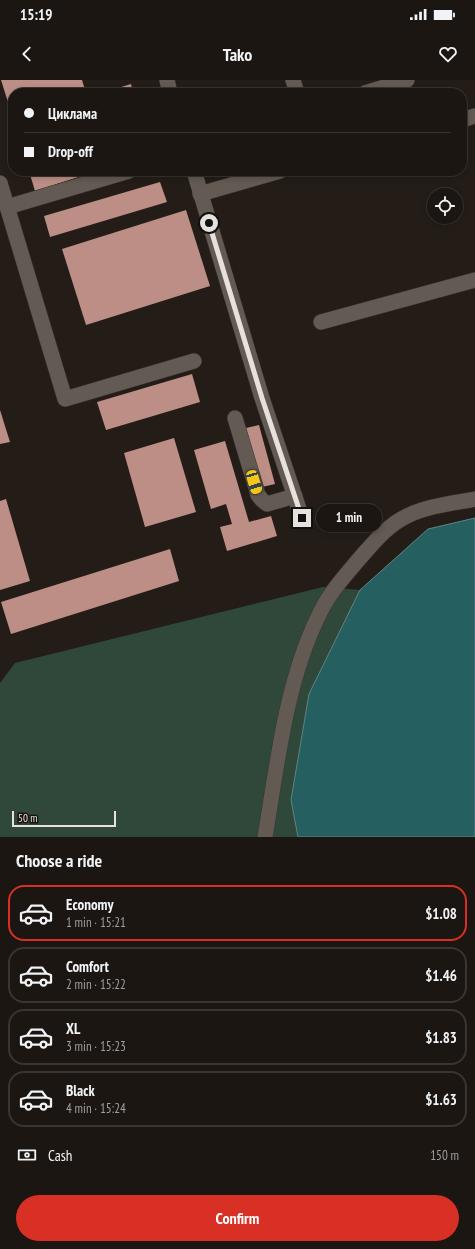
<!DOCTYPE html>
<meta charset="utf-8">
<style>
body{margin:0;font-family:"PT Sans Narrow",sans-serif;background:#28231f;color:#f1f3f6;height:100vh;display:flex;flex-direction:column;font-size:15px;white-space:nowrap}
*{box-sizing:border-box;margin:0}
p{font-size:13px;color:#a09f9f}
.icon{flex:none;width:22px;height:22px;fill:none;stroke:currentColor;stroke-width:2;stroke-linecap:round;stroke-linejoin:round}
.map{position:relative;height:757px;overflow:hidden}
.details{display:flex;flex-direction:column;background:#1b1611;flex:1}
.details>*{flex:none}
.top-card{position:absolute;left:8px;top:8px;width:459px;height:88px;border-radius:16px;box-shadow:0 2px 6px #0003,0 0 0 1px #393531;display:grid;align-content:center;height:88px;padding:0 16px;background:#1b1611}
.controls{position:absolute;left:427px;top:108px;display:grid;gap:8px}
.controls a{display:grid;place-items:center;width:36px;height:36px;border-radius:50%;background:#1b1611;box-shadow:0 2px 6px #0003,0 0 0 1px #393531;font-size:20px}
.scale{position:absolute;left:12px;bottom:10px;width:104px;box-sizing:border-box;padding-left:4px;border:2px solid #e6e1dd;border-top:0;font-size:11px;line-height:14px;white-space:nowrap;color:#e6e1dd;-webkit-text-stroke:3px #1a140e;paint-order:stroke}
.end{position:absolute;width:18px;height:18px;margin:-9px;border:5px solid #e6e1dd;background:#111;box-shadow:0 0 0 2px #111}
.from{border-radius:50%}
.bubble{position:absolute;height:28px;border-radius:14px;background:#1b1611;box-shadow:0 2px 6px #0003,0 0 0 1px #393531;font-size:13px;font-weight:700;line-height:28px;text-align:center}
.car{position:absolute;width:12px;height:24px;margin:-12px -6px;border-radius:5px;box-shadow:0 0 3px 1px #0007;background:linear-gradient(#f5c518 24%,#345 0 40%,#f5c518 0 76%,#345 0 86%,#f5c518 0)}
.top-card b{display:flex;align-items:center;gap:14px;height:38px;font-size:15px}
.top-card b+b{border-top:1px solid #393531}
.top-card i{width:10px;height:10px;background:#f1f3f6}
ul{padding:0;list-style:none}
li{display:flex;align-items:center;gap:12px;height:56px;margin:0 8px 6px;padding:0 8px;border:2px solid #393531;border-radius:16px}
li div{flex:1}
li b{display:block;font-size:15px}
li em{font-style:normal;font-weight:700}
li.selected{border-color:#d93025}
li>.icon{width:36px;height:36px;stroke-width:1.5}
h2{padding:0 16px;font-size:18px;line-height:48px}
.pay{display:flex;align-items:center;gap:10px;height:44px;padding:0 16px;font-size:15px}
.pay p{margin-inline-start:auto}
.action{display:flex;gap:8px;margin-top:auto;padding:8px 16px}
.action a{flex:1;height:46px;border-radius:24px;background:#d93025;color:#fff;font-size:16px;font-weight:700;line-height:46px;text-align:center}
.status{display:flex;justify-content:space-between;align-items:center;height:28px;padding:0 20px;background:#1b1611;direction:ltr}
.status svg{height:11px;fill:currentColor}
header{display:flex;justify-content:space-between;align-items:center;height:52px;padding:0 16px;background:#1b1611;font-size:18px;font-weight:700}
.map>svg:first-child{display:block}
.green{fill:#2f4839}
.water{fill:#255f60;stroke:#5f8686}
.building{fill:#bd8e85}
.lines{fill:none;stroke-linecap:round;stroke-linejoin:round}
.minor-casing{stroke:#3d3733;stroke-width:16}
.minor{stroke:#625a53;stroke-width:15}
.route{stroke:#e6e1dd;stroke-width:5}
</style>
<div class="status"><b>15:19</b><svg viewBox="0 0 49 12"><path d="M0 12V9h3v3zM5 12V6h3v6zM10 12V3h3v9zM15 12V0h3v12zM26 1h20v11H26zM47 4h2v5h-2z"/></svg></div>
<header><svg class="icon" aria-label="back" viewBox="0 0 24 24"><path d="M15 5l-7 7 7 7"/></svg>Tako<svg class="icon" aria-label="heart" viewBox="0 0 24 24"><path d="M12 20l-8-8c-3-5 5-10 8-4 3-6 11-1 8 4z"/></svg></header>
<div class="map">
<svg width="475" height="757" viewBox="0 0 475 757">
<rect width="100%" height="100%" fill="#241d17"/>
<!-- green -->
<polygon class="green" points="323,507 360,510 309,614 291,720 298,757 0,757 0,603 15,583"/>
<!-- water -->
<polygon class="water" points="475,438 475,757 298,757 291,720 309,614 360,510 428,449"/>
<!-- building -->
<g class="building">
<polygon points="1,0 82,0 86,13 13,13 13,38"/>
<polygon points="131,4 133,13 102,13"/>
<polygon points="29,91 97,91 35,111"/>
<polygon points="160,102 167,122 50,157 44,136"/>
<polygon points="186,130 210,206 86,245 62,169"/>
<polygon points="192,294 200,322 106,350 97,322"/>
<polygon points="0,330 10,362 0,364"/>
<polygon points="259,345 275,404 262,407 246,348"/>
<polygon points="174,358 196,432 145,447 124,373"/>
<polygon points="225,361 249,442 271,436 277,456 227,471 220,447 232,444 226,424 211,429 194,370"/>
<polygon points="6,419 30,501 0,510 0,421"/>
<polygon points="170,469 179,501 11,554 1,522"/>
</g>
<g class="lines">
<!-- minor casing -->
<g class="minor-casing">
<g id="minor">
<polyline points="167,0 170,13"/>
<polyline points="293,0 297,13"/>
<polyline points="365,13 407,0"/>
<polyline points="462,40 475,36"/>
<polyline points="194,91 262,318 302,438"/>
<polyline points="0,103 65,319 194,281"/>
<polyline points="200,114 280,91"/>
<polyline points="7,127 129,91"/>
<polyline points="321,242 475,200"/>
<polyline points="235,338 258,415 262,420 267,424 295,416"/>
<path d="M265,757C277,686 286,602 318,537C328,514 344,497 360,478C374,462 388,445 407,436C427,426 454,423 475,419"/>
</g>
</g>
<!-- minor -->
<use href="#minor" class="minor"/>
</g>
<g class="lines">
<!-- route -->
<polyline class="route" points="209,143 262,318 302,438"/>
</g>
</svg>
<div class="controls">
<a><svg class="icon" aria-label="locate" viewBox="0 0 24 24"><circle cx="12" cy="12" r="6"/><path d="M12 2v4M12 18v4M2 12h4M18 12h4"/></svg></a>
</div>
<div class="scale">50 m</div>
<i class="end from" style="left:209px;top:143px"></i>
<i class="end" style="left:302px;top:438px"></i>
<div class="bubble" style="left:316px;top:424px;width:66px">1 min</div>
<i class="car" style="left:254px;top:402px;rotate:163deg"></i>
<div class="top-card">
<b><i class="from"></i>Циклама</b>
<b><i></i>Drop-off</b>
</div>
</div>
<section class="details">
<h2>Choose a ride</h2>
<ul>
<li class="selected"><svg class="icon" aria-label="car" viewBox="0 0 24 24"><path d="M5 17H2v-5l4-1 3-4h7l3 4 3 1v5h-3M9 17h6M6 11h13"/><circle cx="7" cy="17" r="2"/><circle cx="17" cy="17" r="2"/></svg><div><b>Economy</b><p>1 min · 15:21</p></div><em>$1.08</em></li>
<li><svg class="icon" aria-label="car" viewBox="0 0 24 24"><path d="M5 17H2v-5l4-1 3-4h7l3 4 3 1v5h-3M9 17h6M6 11h13"/><circle cx="7" cy="17" r="2"/><circle cx="17" cy="17" r="2"/></svg><div><b>Comfort</b><p>2 min · 15:22</p></div><em>$1.46</em></li>
<li><svg class="icon" aria-label="car" viewBox="0 0 24 24"><path d="M5 17H2v-5l4-1 3-4h7l3 4 3 1v5h-3M9 17h6M6 11h13"/><circle cx="7" cy="17" r="2"/><circle cx="17" cy="17" r="2"/></svg><div><b>XL</b><p>3 min · 15:23</p></div><em>$1.83</em></li>
<li><svg class="icon" aria-label="car" viewBox="0 0 24 24"><path d="M5 17H2v-5l4-1 3-4h7l3 4 3 1v5h-3M9 17h6M6 11h13"/><circle cx="7" cy="17" r="2"/><circle cx="17" cy="17" r="2"/></svg><div><b>Black</b><p>4 min · 15:24</p></div><em>$1.63</em></li>
</ul>
<div class="pay"><svg class="icon" aria-label="cash" viewBox="0 0 24 24"><path d="M3 7h18v10H3z"/><circle cx="12" cy="12" r="2"/></svg>Cash<p>150 m</p></div>
<div class="action"><a>Confirm</a></div>
</section>
